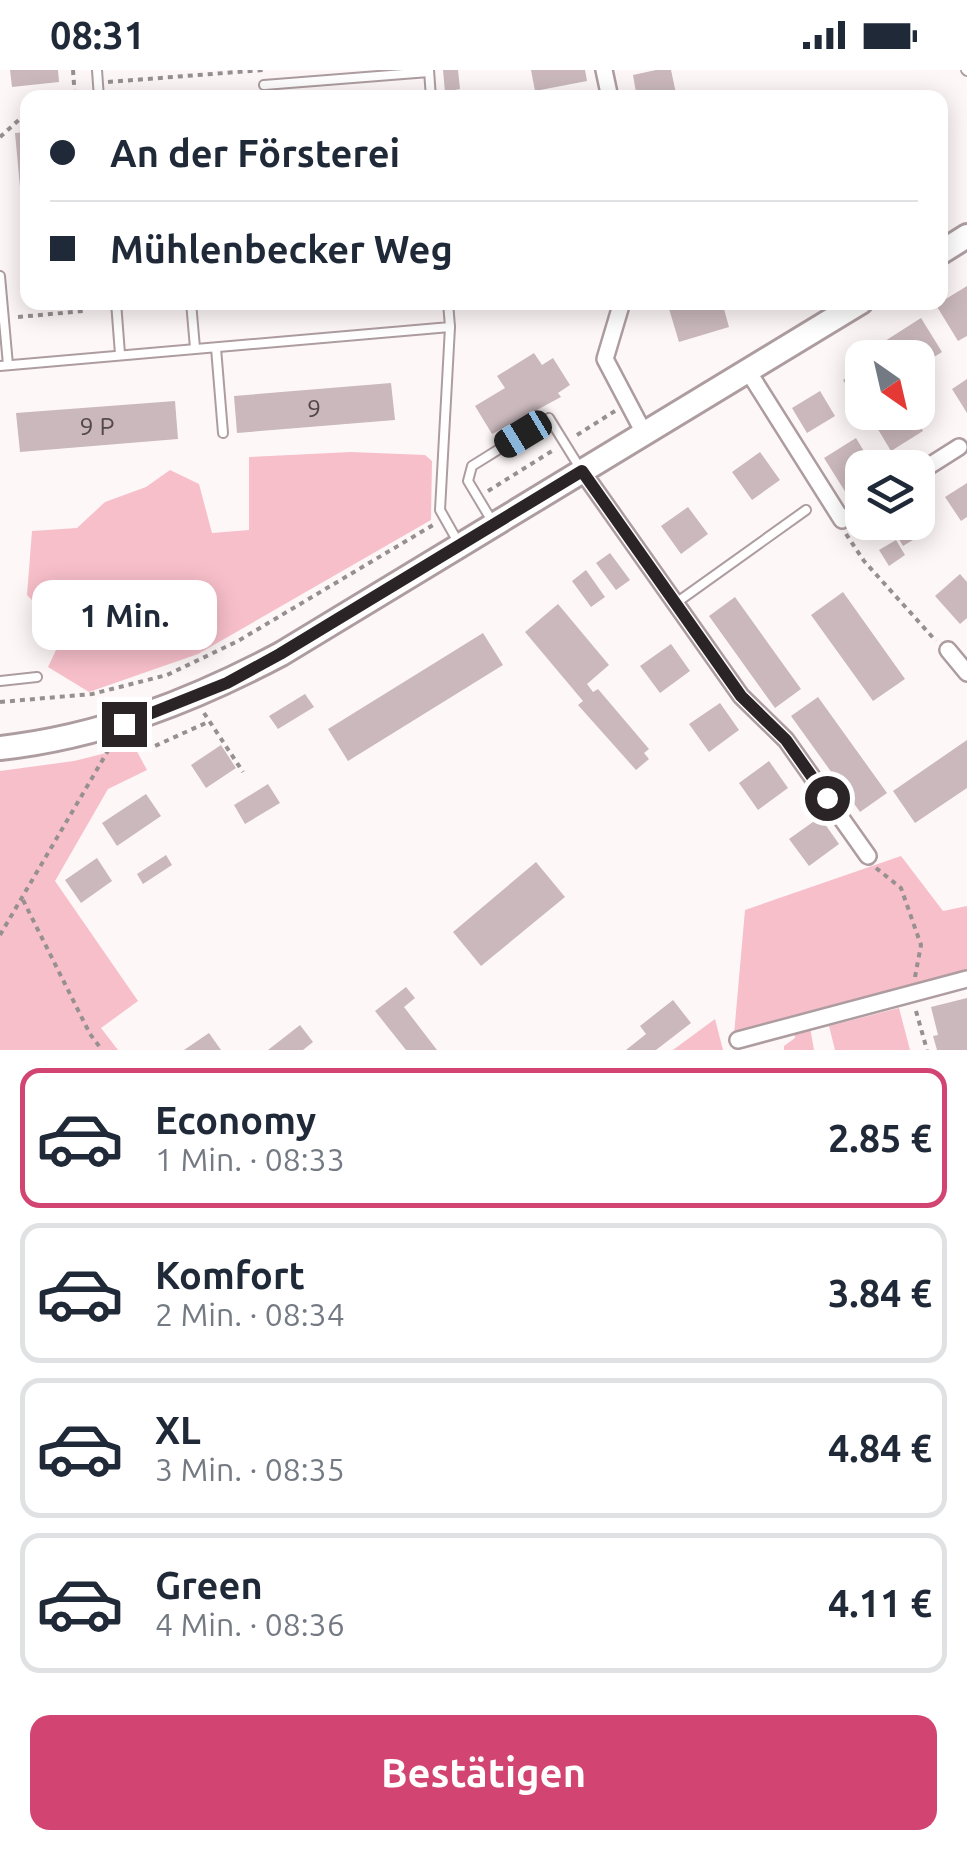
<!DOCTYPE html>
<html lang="de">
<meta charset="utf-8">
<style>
body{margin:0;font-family:Ubuntu,sans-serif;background:#f2f2f3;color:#1f2937;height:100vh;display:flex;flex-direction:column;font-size:38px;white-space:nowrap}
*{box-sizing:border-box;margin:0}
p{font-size:32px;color:#747a83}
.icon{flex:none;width:55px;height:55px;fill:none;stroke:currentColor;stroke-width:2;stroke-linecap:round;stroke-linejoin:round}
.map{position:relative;height:980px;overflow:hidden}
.side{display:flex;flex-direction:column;background:#fff;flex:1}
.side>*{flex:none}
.top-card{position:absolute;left:20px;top:20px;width:928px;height:220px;border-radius:20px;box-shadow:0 5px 25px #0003;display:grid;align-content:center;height:220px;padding:0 30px;background:#fff}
.needle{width:65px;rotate:146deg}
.fabs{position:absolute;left:845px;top:270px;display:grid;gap:20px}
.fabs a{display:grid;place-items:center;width:90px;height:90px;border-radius:20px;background:#fff;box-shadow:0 5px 25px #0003;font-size:50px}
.end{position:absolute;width:45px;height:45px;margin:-22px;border:12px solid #2b2426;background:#fff;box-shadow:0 0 0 5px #fff}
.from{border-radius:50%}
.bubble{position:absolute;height:70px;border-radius:20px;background:#fff;box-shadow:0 5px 25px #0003;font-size:32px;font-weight:700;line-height:70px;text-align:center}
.car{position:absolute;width:30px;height:60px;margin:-30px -15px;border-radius:12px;box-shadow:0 0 8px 2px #0007;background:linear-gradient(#222 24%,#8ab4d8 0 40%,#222 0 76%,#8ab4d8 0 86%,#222 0)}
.top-card b{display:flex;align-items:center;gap:35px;height:95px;font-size:38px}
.top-card b+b{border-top:2px solid #e0e1e3}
.top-card i{width:25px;height:25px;background:#1f2937}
ul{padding:18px 0 0;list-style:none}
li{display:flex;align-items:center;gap:30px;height:140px;margin:0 20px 15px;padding:0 10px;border:5px solid #e0e1e3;border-radius:20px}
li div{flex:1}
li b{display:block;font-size:38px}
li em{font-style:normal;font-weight:700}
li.current{border-color:#d24471}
li>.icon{width:90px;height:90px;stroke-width:1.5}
.action{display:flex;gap:20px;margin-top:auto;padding:20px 30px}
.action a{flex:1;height:115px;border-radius:20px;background:#d24471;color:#fff;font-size:40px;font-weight:700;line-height:115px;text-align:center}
.status{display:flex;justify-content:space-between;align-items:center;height:70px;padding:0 50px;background:#fff;direction:ltr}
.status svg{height:28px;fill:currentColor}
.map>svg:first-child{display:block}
.green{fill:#f7bfca}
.building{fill:#cab8bc}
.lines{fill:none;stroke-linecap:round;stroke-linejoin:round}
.lane-casing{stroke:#ae9da0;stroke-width:12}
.street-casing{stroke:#ae9da0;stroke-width:20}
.secondary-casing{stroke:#ae9da0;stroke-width:28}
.path{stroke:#979091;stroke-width:4;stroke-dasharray:5 5;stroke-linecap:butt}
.lane{stroke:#fff;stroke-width:8}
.street{stroke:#fff;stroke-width:15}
.secondary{stroke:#fff;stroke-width:22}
.route{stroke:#2b2426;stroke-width:12}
.labels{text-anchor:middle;stroke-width:9;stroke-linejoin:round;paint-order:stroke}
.number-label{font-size:25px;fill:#53494c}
</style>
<div class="status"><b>08:31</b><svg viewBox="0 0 49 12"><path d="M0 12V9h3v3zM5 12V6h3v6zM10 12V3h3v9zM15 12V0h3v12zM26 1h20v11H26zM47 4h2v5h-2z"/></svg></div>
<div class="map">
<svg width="967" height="980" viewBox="0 0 967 980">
<rect width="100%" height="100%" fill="#fef7f8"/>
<!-- green -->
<g class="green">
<polygon points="351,382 425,385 432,391 431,450 198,584 89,622 48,597 64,563 27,525 32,461 77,458 105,432 146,417 170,400 199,414 212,463 249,460 249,387"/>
<polygon points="134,676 147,700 108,719 55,811 138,931 101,958 118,980 0,980 0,701 74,691"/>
<polygon points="901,786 943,841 967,836 967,918 810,957 814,980 784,980 784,976 795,968 794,961 733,976 745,840"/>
<polygon points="899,938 910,980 835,980 829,956"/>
<polygon points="715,949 723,980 673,980"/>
</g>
<!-- building -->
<g class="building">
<polygon points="10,0 58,0 59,12 12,17"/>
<polygon points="443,0 458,0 460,19 445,22"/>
<polygon points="531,0 585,0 587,11 535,21"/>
<polygon points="656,0 671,0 677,28 637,28 633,5"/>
<polygon points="28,62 28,171 25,171 15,63"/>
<polygon points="967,216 967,266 958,271 936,235"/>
<polygon points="667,232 722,232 729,257 679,272"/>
<polygon points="921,248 942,282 918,297 918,288 895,288 885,271"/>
<polygon points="534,283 542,295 553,288 570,315 558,323 561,327 492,364 475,336 505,318 497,306"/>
<polygon points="862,298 862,331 858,334 843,310"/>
<polygon points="967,309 967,343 952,319"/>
<polygon points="391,313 395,350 237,363 234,326"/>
<polygon points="820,321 835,346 807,363 792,338"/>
<polygon points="175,331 178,369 20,382 16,343"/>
<polygon points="875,342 912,342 923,361 891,381 870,346"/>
<polygon points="856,368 874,398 862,398 862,412 846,423 824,388"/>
<polygon points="760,382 780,410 752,430 732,402"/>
<polygon points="967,413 967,447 961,451 945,427"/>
<polygon points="688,437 708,464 681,484 661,456"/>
<polygon points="918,437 931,459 903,476 889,452 918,452"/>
<polygon points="896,470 905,485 889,496 879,480"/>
<polygon points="610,483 630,510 616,520 596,493"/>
<polygon points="586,500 605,527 591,537 572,511"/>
<polygon points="960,504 967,512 967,548 960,554 935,526"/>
<polygon points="843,522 905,609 873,631 811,545"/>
<polygon points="735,527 801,619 775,638 709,546"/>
<polygon points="558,534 609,595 587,614 593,622 598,619 649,679 644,683 649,689 636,700 578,635 583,631 525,562"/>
<polygon points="483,563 503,595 348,691 328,659"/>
<polygon points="671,574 690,601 660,623 640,596"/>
<polygon points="305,624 314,637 278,659 269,646"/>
<polygon points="818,627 887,723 860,742 791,646"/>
<polygon points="720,633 739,660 709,682 689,654"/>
<polygon points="967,670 967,718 915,753 893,721"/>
<polygon points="221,675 236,698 206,718 191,695"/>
<polygon points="769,691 788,718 758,740 739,713"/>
<polygon points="268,714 280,733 245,754 234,735"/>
<polygon points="146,724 161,746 117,776 102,753"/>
<polygon points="820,747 839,774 809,796 789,769"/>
<polygon points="166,785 172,795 143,814 137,804"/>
<polygon points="97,788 112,811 81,833 65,810"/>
<polygon points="536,792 565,827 481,896 453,862"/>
<polygon points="406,917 415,928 404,937 437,980 406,980 375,941"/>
<polygon points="967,928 967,980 937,980 933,966 938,965 931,937"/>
<polygon points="673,930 691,953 656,980 626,980 646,964 640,956"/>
<polygon points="300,955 313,972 303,980 268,980"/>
<polygon points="209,963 221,980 184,980"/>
</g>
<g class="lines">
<!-- lane casing -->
<g class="lane-casing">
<g id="lane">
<polyline points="97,0 99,28"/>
<polyline points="429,0 431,28"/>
<polyline points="966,0 967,1"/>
<polyline points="264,15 429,2"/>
<polyline points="0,206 8,295"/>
<polyline points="116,232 120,284"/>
<polyline points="191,232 195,278"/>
<polyline points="450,257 440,440 458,472"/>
<polyline points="216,278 223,363"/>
<polyline points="0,296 450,257 448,232"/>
<polyline points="492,451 468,411 472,396 549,348 580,398"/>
<polyline points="676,533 806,440"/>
<polyline points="0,611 37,607"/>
</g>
</g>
<!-- street casing -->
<g class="street-casing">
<g id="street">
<polyline points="604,0 610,28"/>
<polyline points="622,232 605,289 644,363"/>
<polyline points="748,301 842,450 862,437"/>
<polyline points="582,401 741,626 786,670 868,786"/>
<polyline points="918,403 959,377"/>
<polyline points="948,580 967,603"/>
<polyline points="738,970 967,909"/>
</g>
</g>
<!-- secondary casing -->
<g class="secondary-casing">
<g id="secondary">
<polyline points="940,183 967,166"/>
<path d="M0,678C100,667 192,631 281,584L861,232"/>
</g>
</g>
<!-- path -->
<g class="path">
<polyline points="73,0 75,28"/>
<polyline points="108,12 263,0"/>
<polyline points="0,67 21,48 28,47"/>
<polyline points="18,247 84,241 91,232"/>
<polyline points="577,365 615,341"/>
<polyline points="488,421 552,381"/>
<polyline points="846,464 864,491 936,571"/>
<polyline points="0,632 92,624 167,605 238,571 433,455"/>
<polyline points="204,643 243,702"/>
<polyline points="146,680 208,652"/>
<polyline points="876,798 901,818 921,875 915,907"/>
<polyline points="23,830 90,964 102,980"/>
<polyline points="0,865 109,679"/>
<polyline points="916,941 927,980"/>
</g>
<!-- lane -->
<use href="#lane" class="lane"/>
<!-- street -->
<use href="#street" class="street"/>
<!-- secondary -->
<use href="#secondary" class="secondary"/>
</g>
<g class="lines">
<!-- route -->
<polyline class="route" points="124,654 227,613 280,584 582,401 741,626 786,670 827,728"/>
</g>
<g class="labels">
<!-- number labels -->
<g class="number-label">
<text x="314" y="347">9</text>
<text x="97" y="365">9 P</text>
</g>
</g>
</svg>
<div class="fabs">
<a><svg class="needle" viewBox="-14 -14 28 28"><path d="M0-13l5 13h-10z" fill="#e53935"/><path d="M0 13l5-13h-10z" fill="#747a83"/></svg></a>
<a><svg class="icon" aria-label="layers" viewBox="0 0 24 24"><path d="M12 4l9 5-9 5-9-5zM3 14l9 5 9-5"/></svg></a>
</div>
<i class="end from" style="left:827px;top:728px"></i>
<i class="end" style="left:124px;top:654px"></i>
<div class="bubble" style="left:32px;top:510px;width:185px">1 Min.</div>
<i class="car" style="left:523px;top:364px;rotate:239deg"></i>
<div class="top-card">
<b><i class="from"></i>An der Försterei</b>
<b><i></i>Mühlenbecker Weg</b>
</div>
</div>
<section class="side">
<ul>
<li class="current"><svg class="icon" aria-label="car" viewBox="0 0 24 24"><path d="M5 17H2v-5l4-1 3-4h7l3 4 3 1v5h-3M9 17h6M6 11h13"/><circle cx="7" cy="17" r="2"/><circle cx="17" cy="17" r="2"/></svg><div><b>Economy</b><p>1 Min. · 08:33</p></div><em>2.85 €</em></li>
<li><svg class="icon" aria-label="car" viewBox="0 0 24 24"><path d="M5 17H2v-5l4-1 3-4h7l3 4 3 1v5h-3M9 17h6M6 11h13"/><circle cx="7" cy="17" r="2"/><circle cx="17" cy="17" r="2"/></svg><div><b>Komfort</b><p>2 Min. · 08:34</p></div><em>3.84 €</em></li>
<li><svg class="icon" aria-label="car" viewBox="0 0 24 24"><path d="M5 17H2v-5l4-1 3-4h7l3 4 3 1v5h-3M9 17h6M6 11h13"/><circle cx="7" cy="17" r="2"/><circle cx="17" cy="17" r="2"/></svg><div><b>XL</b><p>3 Min. · 08:35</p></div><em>4.84 €</em></li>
<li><svg class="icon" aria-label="car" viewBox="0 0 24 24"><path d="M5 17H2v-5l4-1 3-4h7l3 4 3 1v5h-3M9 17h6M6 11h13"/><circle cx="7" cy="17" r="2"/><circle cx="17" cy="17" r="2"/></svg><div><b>Green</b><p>4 Min. · 08:36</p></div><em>4.11 €</em></li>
</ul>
<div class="action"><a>Bestätigen</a></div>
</section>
